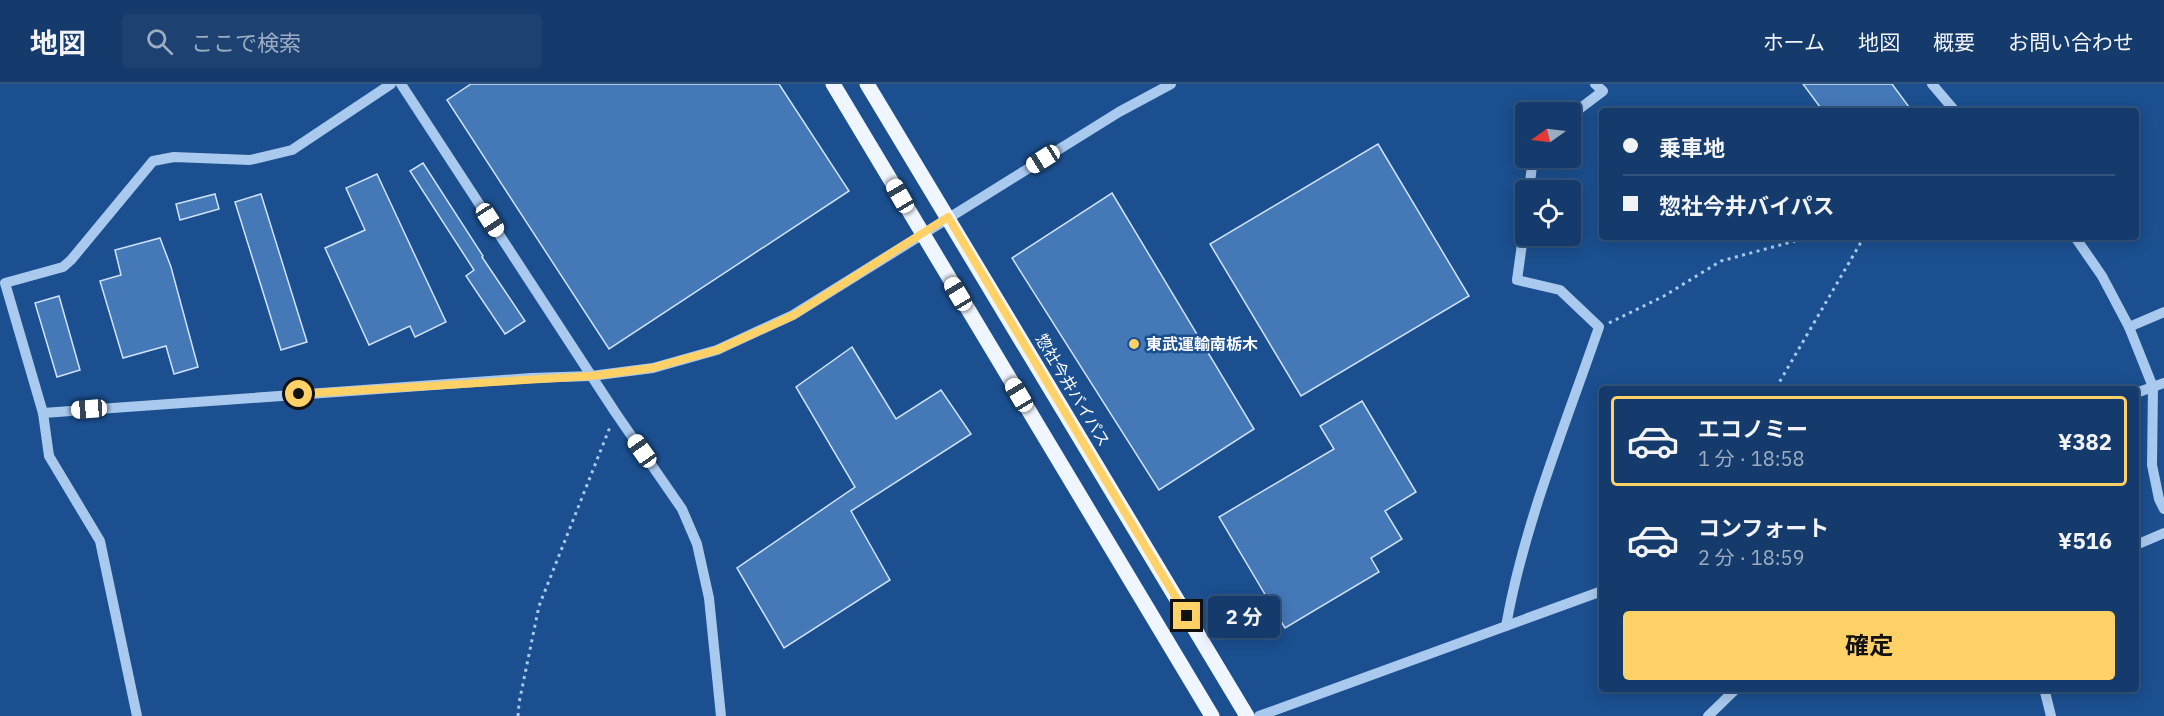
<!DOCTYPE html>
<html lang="ja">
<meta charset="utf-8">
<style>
body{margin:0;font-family:"IBM Plex Sans","Noto Sans JP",sans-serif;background:#1d4271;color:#f1f3f6;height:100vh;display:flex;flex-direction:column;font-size:22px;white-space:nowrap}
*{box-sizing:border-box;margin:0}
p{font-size:20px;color:#9dadc1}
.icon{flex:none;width:33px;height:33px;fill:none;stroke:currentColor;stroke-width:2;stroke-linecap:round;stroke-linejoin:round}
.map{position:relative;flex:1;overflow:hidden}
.sheet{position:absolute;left:1599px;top:302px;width:540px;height:306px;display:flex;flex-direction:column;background:#143b6b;border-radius:6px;box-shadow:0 3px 15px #0003,0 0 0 2px #33557e}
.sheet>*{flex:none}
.banner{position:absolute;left:1599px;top:24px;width:540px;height:132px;border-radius:6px;box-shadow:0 3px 15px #0003,0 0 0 2px #33557e;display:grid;align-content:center;height:132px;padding:0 24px;background:#143b6b}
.needle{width:39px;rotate:256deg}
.fabs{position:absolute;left:1515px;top:18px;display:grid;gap:12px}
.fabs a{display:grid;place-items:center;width:66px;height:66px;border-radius:6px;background:#143b6b;box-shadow:0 3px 15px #0003,0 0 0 2px #33557e;font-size:30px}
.end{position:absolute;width:27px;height:27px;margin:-14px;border:8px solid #ffd166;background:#111;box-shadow:0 0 0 3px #111}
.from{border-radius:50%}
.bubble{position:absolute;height:42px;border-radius:6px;background:#143b6b;box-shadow:0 3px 15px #0003,0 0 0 2px #33557e;font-size:20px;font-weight:700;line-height:42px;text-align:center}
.car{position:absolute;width:18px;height:36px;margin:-18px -9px;border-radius:8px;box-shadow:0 0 4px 2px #0007;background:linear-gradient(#fff 24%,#345 0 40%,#fff 0 76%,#345 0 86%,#fff 0)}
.banner b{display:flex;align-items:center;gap:21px;height:57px;font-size:22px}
.banner b+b{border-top:2px solid #33557e}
.banner i{width:15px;height:15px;background:#f1f3f6}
ul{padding:10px 0 0;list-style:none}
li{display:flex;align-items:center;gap:18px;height:90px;margin:0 12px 9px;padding:0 12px;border:3px solid transparent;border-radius:6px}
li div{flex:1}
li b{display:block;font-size:22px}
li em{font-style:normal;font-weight:700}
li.active{border-color:#ffd166}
li>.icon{width:54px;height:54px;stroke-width:1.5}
.primary-button{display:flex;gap:12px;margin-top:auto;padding:12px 24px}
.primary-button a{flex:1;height:69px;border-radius:6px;background:#ffd166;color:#111;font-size:24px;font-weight:700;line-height:69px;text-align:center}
header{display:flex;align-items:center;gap:36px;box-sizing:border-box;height:84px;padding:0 30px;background:#143b6b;border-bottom:2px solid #33557e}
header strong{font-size:28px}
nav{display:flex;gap:33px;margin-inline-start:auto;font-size:21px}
.search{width:420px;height:54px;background:#1d4271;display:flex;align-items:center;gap:15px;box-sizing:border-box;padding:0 21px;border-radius:6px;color:#9dadc1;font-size:22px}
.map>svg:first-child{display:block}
.building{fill:#4478b7;stroke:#cfe3fa;stroke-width:1.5}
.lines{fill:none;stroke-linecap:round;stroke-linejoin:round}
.path{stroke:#a9c9ee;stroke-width:3;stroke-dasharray:3 4.5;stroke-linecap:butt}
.minor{stroke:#a9c9ee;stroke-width:10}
.major{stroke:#f0f6ff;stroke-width:15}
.route{stroke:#ffd166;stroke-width:8}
.poi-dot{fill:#ffd166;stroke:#1b4f8f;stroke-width:2}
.labels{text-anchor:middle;stroke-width:5;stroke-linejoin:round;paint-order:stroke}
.poi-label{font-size:16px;font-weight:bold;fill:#fff;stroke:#1b4f8f;text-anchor:start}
.street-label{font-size:16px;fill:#fff;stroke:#1b4f8f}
</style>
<header>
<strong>地図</strong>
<div class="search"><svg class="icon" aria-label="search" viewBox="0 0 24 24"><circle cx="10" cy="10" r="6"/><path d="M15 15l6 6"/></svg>ここで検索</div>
<nav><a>ホーム</a><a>地図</a><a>概要</a><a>お問い合わせ</a></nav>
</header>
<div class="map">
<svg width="2164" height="632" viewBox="0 0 2164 632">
<rect width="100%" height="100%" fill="#1b4f8f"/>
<!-- building -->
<g class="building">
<polygon points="471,0 779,0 849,107 609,265 447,16"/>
<polygon points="1803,0 1892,0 1912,27 1823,27"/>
<polygon points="1378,60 1469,212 1301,312 1210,160"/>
<polygon points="423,79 483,172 482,173 525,237 505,250 466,192 474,186 410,87"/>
<polygon points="377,90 446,238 415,253 410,242 369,261 325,164 365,146 346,104"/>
<polygon points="1112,109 1254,345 1159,406 1012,174"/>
<polygon points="215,110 219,125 180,136 176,120"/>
<polygon points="261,110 307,258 281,266 235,118"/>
<polygon points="160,154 171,183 198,283 174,290 166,262 123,274 100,197 121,191 115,166"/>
<polygon points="59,212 80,286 57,293 35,219"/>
<polygon points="852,263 896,335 941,306 971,350 851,427 890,496 784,564 737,484 855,403 796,303"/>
<polygon points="1362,317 1416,408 1385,427 1402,455 1371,474 1379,488 1285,544 1219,433 1334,365 1320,342"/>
</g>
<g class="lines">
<!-- path -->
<g class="path">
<polyline points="1609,239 1664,212 1721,177 1810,153"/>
<polyline points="1776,304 1864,153"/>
<polyline points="518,632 519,619 539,522 610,343"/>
</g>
<!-- minor -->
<g class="minor">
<polyline points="401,0 615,328 682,425 697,460 709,514 721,632"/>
<polyline points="1932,0 1955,27"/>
<polyline points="1570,32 1603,7 1595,0"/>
<polyline points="1529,106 1533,74"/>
<polyline points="2075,153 2102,192 2129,243 2153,303 2152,381 2159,415 2164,425"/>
<polyline points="2129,243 2164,228"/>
<polyline points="2136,309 2164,299"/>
<polyline points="43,329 531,294 591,292 653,284 717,266 793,231 1119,28 1171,0"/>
<polyline points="2136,461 2164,449"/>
<path d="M1506,542C1524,440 1565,342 1599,243L1560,206L1517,196L1526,131"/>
<polyline points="2044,604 2051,632"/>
<polyline points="137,632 100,457 49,372 43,329 5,199 63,183 71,176 153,77 174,73 250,76 292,66 391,0"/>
<polyline points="1259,632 1602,507"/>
<polyline points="1708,632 1737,604"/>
</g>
<!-- major -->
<g class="major">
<polyline points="833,0 1212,632"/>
<polyline points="867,0 1247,632"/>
</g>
</g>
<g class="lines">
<!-- route -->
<polyline class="route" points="299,310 591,292 652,284 717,266 794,231 948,133 1187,532"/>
</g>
<!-- markers -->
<circle class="poi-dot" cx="1134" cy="260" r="6"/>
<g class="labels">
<!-- poi labels -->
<g class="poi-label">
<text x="1146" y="266">東武運輸南栃木</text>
</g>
<!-- street labels -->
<g class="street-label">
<text transform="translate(1073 306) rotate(59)" y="6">惣社今井バイパス</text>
</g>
</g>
</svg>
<div class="fabs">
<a><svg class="needle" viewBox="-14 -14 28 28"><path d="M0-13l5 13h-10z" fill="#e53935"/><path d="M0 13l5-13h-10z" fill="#9dadc1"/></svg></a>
<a><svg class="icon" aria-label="locate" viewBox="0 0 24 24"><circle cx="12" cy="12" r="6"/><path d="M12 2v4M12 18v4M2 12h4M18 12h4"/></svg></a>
</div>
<i class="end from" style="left:299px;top:310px"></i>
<i class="end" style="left:1187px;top:532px"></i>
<div class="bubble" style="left:1208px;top:512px;width:72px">2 分</div>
<i class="car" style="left:1043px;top:75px;rotate:238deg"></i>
<i class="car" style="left:900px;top:112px;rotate:330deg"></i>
<i class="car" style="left:490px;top:136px;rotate:147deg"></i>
<i class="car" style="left:958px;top:210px;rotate:329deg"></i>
<i class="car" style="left:1019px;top:311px;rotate:329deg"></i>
<i class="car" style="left:89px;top:325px;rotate:266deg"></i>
<i class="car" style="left:642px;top:367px;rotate:325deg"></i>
<div class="banner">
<b><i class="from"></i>乗車地</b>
<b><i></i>惣社今井バイパス</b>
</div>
<section class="sheet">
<ul>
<li class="active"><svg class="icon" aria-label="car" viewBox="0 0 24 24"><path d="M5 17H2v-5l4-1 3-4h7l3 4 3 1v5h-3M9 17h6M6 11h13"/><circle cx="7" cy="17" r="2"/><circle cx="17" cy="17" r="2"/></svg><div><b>エコノミー</b><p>1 分 · 18:58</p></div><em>¥382</em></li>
<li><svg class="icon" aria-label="car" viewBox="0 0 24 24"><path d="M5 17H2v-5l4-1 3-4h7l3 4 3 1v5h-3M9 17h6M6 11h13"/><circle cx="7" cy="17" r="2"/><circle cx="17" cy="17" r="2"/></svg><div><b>コンフォート</b><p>2 分 · 18:59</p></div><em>¥516</em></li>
</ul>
<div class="primary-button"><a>確定</a></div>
</section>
</div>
